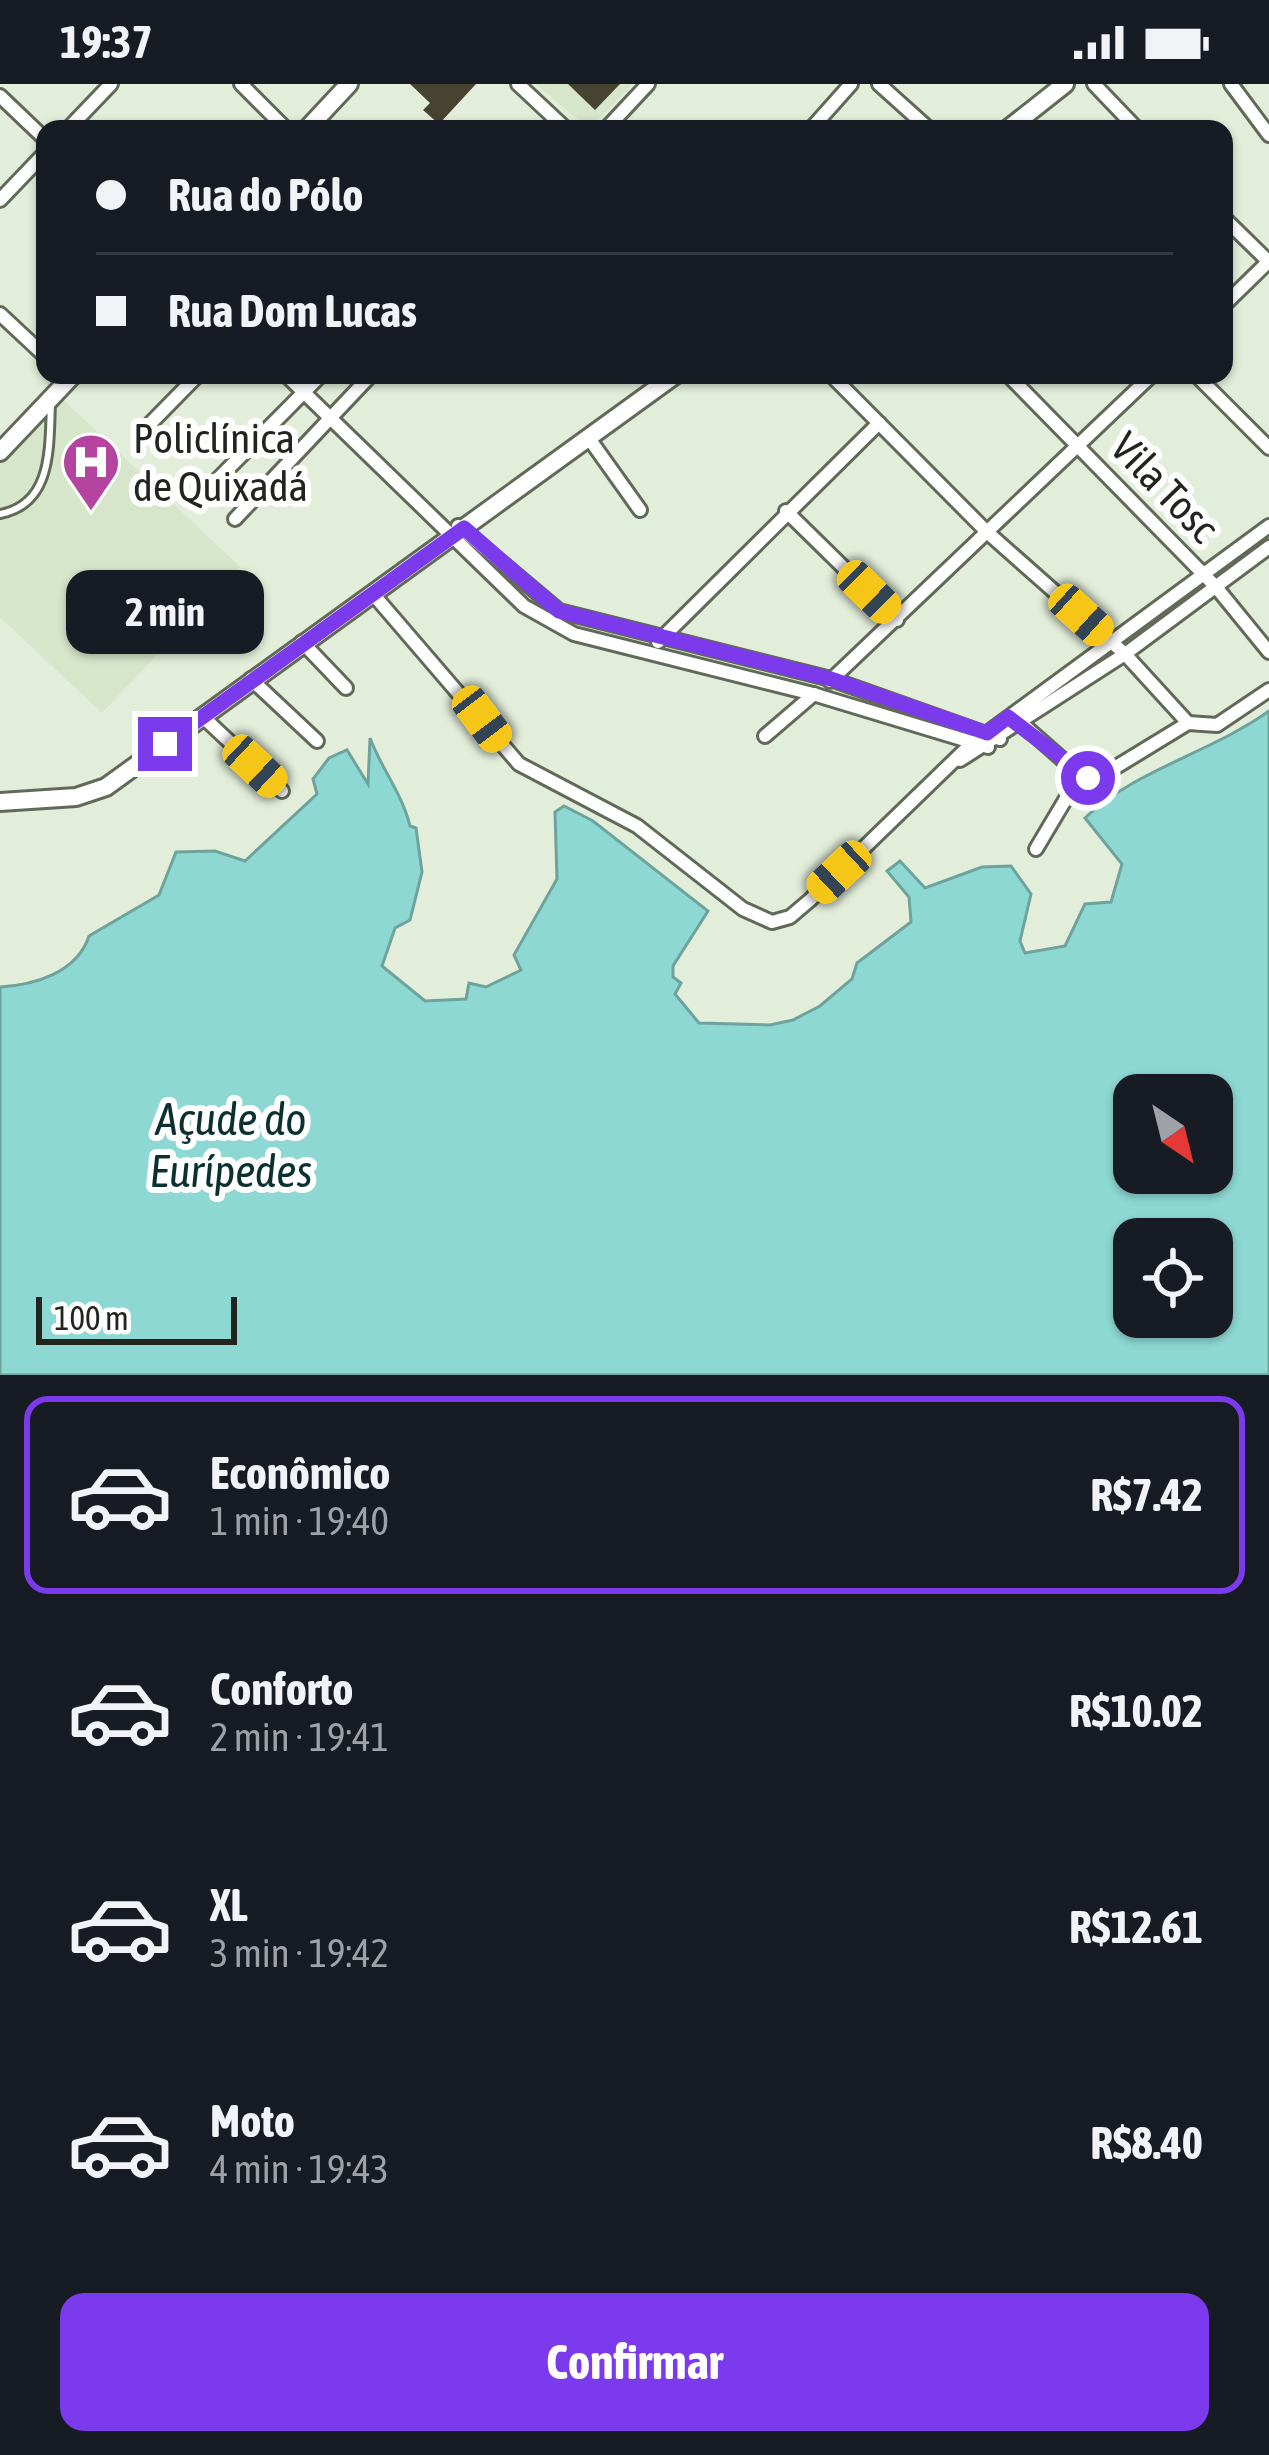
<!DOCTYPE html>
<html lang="pt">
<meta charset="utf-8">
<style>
body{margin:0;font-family:"Asap Condensed",sans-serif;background:#20242c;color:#f1f3f6;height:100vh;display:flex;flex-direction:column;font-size:45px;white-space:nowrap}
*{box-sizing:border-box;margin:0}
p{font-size:39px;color:#9ea1a6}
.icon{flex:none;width:66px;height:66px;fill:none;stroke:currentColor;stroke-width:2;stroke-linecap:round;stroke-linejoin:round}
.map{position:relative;height:1291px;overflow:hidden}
.drawer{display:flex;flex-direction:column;background:#171b24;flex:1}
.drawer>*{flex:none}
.guide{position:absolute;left:36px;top:36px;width:1197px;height:264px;border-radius:24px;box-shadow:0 3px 9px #0004;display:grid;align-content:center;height:264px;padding:0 60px;background:#171b24}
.needle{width:78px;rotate:145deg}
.buttons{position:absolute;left:1113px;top:990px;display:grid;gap:24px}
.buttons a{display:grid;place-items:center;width:120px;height:120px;border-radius:24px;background:#171b24;box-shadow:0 3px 9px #0004;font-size:60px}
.scale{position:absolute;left:36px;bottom:30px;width:201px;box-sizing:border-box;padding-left:12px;border:6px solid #21251d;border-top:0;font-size:33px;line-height:42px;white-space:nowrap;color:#21251d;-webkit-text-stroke:9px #fff;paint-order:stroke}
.end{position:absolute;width:54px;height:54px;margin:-27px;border:15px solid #7c3aed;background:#fff;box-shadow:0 0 0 6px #fff}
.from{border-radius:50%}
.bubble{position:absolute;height:84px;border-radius:24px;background:#171b24;box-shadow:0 3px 9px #0004;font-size:39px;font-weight:700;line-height:84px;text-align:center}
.car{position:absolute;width:36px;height:72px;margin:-36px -18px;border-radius:15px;box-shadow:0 0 9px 3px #0007;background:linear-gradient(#f5c518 24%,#345 0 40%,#f5c518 0 76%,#345 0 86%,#f5c518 0)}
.guide b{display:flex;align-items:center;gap:42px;height:114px;font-size:45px}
.guide b+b{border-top:3px solid #363941}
.guide i{width:30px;height:30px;background:#f1f3f6}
ul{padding:21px 0 0;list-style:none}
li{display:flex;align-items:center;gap:36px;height:198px;margin:0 24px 18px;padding:0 36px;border:6px solid transparent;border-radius:24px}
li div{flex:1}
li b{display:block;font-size:45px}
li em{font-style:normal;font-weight:700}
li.on{border-color:#7c3aed}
li>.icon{width:108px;height:108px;stroke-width:1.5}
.action{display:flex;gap:24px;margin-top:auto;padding:24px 60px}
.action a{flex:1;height:138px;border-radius:24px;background:#7c3aed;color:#fff;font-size:48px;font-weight:700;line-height:138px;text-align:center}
.status{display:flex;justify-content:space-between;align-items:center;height:84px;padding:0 60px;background:#171b24;direction:ltr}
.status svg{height:33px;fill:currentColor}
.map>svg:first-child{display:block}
.built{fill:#d7e5ca}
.water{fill:#8ed8d4;stroke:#6da29d;stroke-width:3;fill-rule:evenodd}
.building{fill:#464331}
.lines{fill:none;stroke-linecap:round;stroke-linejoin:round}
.lane-casing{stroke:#616a58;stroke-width:12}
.street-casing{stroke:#616a58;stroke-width:18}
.secondary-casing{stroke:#616a58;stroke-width:22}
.lane{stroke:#fff;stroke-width:6}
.street{stroke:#fff;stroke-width:12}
.secondary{stroke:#fff;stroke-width:16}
.route{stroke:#7c3aed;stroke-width:15}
.labels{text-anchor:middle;stroke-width:12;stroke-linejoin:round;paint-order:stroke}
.poi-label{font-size:42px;fill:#21251d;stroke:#fff;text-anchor:start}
.street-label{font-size:42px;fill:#21251d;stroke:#fff}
.water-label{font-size:45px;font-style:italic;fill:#0a302f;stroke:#fff}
</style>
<div class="status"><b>19:37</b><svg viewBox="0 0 49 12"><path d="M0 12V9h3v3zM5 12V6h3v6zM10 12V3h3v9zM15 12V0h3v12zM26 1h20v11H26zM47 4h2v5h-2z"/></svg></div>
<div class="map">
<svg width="1269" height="1291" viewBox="0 0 1269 1291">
<rect width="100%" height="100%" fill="#e3eeda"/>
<!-- built -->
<g class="built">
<polygon points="536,0 633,0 589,45"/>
<polygon points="59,312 240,483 102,629 0,533 0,375"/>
</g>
<!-- water -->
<path class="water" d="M1269,627V1291H0V903C34,901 77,889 89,852L159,811L176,768L215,767L245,777L317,710L313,695L329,674L347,666L368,700L370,654C382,686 402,709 410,742L416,744L422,788L410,836L395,844L382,882L425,917L466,915L469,899L486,903L521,886L514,871L557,795L555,728L564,722L593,737L708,827L673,882V893L681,899L675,910L699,939L770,941L793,936L820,922L852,895L857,879L911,838L909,813L887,787L900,777L925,804L982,783L1011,782L1031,810L1020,857L1025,869L1065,862L1085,820L1111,818L1122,780L1085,734C1133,687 1212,668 1269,627ZM1134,1011H1212V1089H1134ZM1134,1155H1212V1233H1134Z"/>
<!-- building -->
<g class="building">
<polygon points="410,0 476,0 439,40 423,26 430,19"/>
<polygon points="568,0 620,0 595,26"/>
</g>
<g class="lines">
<!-- lane casing -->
<g class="lane-casing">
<path id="lane" d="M0,430C53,420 49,363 51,320"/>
</g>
<!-- street casing -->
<g class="street-casing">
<g id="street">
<polyline points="241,0 286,45"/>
<polyline points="518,0 566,45"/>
<polyline points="879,0 929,45"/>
<polyline points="1094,0 1137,45"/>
<polyline points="1231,0 1269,51"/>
<polyline points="0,12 45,55"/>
<polyline points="68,45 111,0"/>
<polyline points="606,45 648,0"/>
<polyline points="811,45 851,0"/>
<polyline points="0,116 45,69"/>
<polyline points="1224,134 1269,178"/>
<polyline points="1224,221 1269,177"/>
<polyline points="0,230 45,272"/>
<polyline points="286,291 524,522 574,550 813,610 988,663"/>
<polyline points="831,291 987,448 1125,570 1188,639"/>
<polyline points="1008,291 1216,503 1269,568"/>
<polyline points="1196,291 1269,364"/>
<polyline points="140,350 198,291"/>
<polyline points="588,353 640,426"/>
<polyline points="218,395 321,291"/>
<polyline points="786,427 897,536"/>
<polyline points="235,435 371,291"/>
<polyline points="458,442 559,527 831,595 1000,655"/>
<polyline points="373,510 519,680 637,742 743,825 772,838 790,833 810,816 967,664 1269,442"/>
<polyline points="302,558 346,604"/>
<polyline points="658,558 879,339"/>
<polyline points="251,595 317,657"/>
<polyline points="830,597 1152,291"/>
<polyline points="202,632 282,707"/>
<polyline points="1020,638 1080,691 1098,694 1188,639 1217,641 1269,606"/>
<polyline points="765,652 814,610"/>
<polyline points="960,676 1125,570 1269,463"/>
<polyline points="1036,765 1080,691"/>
</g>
</g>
<!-- secondary casing -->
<g class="secondary-casing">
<g id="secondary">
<polyline points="307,45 349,0"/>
<polyline points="1008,45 1065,0"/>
<polyline points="0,368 73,291"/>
<polyline points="0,718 76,713 106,703 675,291"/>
</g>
</g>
<!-- lane -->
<use href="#lane" class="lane"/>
<!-- street -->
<use href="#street" class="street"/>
<!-- secondary -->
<use href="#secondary" class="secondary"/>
</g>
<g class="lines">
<!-- route -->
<polyline class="route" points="165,660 464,444 559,527 831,595 987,649 1008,633 1088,694"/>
</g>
<!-- icons -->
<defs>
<g id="hospital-pin" transform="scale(3)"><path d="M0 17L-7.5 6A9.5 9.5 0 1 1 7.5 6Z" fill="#b544a0" stroke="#fff"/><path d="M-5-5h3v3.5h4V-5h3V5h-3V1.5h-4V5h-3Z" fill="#fff"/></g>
</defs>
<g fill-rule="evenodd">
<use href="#hospital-pin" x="91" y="378"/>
</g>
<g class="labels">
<!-- poi labels -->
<g class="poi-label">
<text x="133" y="369">Policlínica<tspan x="133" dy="48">de Quixadá</tspan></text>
</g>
<!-- street labels -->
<g class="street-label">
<text transform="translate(1165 403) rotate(46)" y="15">Vila Tosc</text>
</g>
<!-- water labels -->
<g class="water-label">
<text x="231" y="1051">Açude do<tspan x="231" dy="52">Eurípedes</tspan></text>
</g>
</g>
</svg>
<div class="buttons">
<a><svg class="needle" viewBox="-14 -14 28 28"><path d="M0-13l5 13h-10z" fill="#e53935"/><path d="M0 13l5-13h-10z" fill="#9ea1a6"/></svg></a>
<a><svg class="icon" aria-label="locate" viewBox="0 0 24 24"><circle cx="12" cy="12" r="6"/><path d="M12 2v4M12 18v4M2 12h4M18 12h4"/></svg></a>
</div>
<div class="scale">100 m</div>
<i class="end from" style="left:1088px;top:694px"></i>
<i class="end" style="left:165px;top:660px"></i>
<div class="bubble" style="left:66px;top:486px;width:198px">2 min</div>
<i class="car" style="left:869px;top:508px;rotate:134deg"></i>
<i class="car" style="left:1081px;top:531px;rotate:132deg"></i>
<i class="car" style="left:482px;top:635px;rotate:143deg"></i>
<i class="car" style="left:255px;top:682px;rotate:133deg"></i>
<i class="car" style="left:839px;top:788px;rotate:227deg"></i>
<div class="guide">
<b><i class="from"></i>Rua do Pólo</b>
<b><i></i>Rua Dom Lucas</b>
</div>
</div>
<section class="drawer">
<ul>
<li class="on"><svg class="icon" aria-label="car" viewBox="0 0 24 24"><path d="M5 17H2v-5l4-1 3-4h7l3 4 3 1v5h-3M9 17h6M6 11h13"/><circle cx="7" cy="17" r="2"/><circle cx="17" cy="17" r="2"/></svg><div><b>Econômico</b><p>1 min · 19:40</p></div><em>R$7.42</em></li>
<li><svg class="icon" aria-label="car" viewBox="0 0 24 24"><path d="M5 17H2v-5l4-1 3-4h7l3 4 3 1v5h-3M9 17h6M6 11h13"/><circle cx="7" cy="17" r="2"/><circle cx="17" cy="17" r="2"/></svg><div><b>Conforto</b><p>2 min · 19:41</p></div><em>R$10.02</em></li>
<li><svg class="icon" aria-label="car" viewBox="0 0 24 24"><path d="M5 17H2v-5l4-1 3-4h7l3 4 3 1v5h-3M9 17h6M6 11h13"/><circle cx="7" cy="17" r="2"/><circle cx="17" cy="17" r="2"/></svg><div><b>XL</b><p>3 min · 19:42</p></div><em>R$12.61</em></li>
<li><svg class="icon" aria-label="car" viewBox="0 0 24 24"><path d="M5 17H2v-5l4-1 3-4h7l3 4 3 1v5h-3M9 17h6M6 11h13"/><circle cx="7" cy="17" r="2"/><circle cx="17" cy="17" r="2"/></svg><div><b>Moto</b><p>4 min · 19:43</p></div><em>R$8.40</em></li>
</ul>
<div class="action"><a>Confirmar</a></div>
</section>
